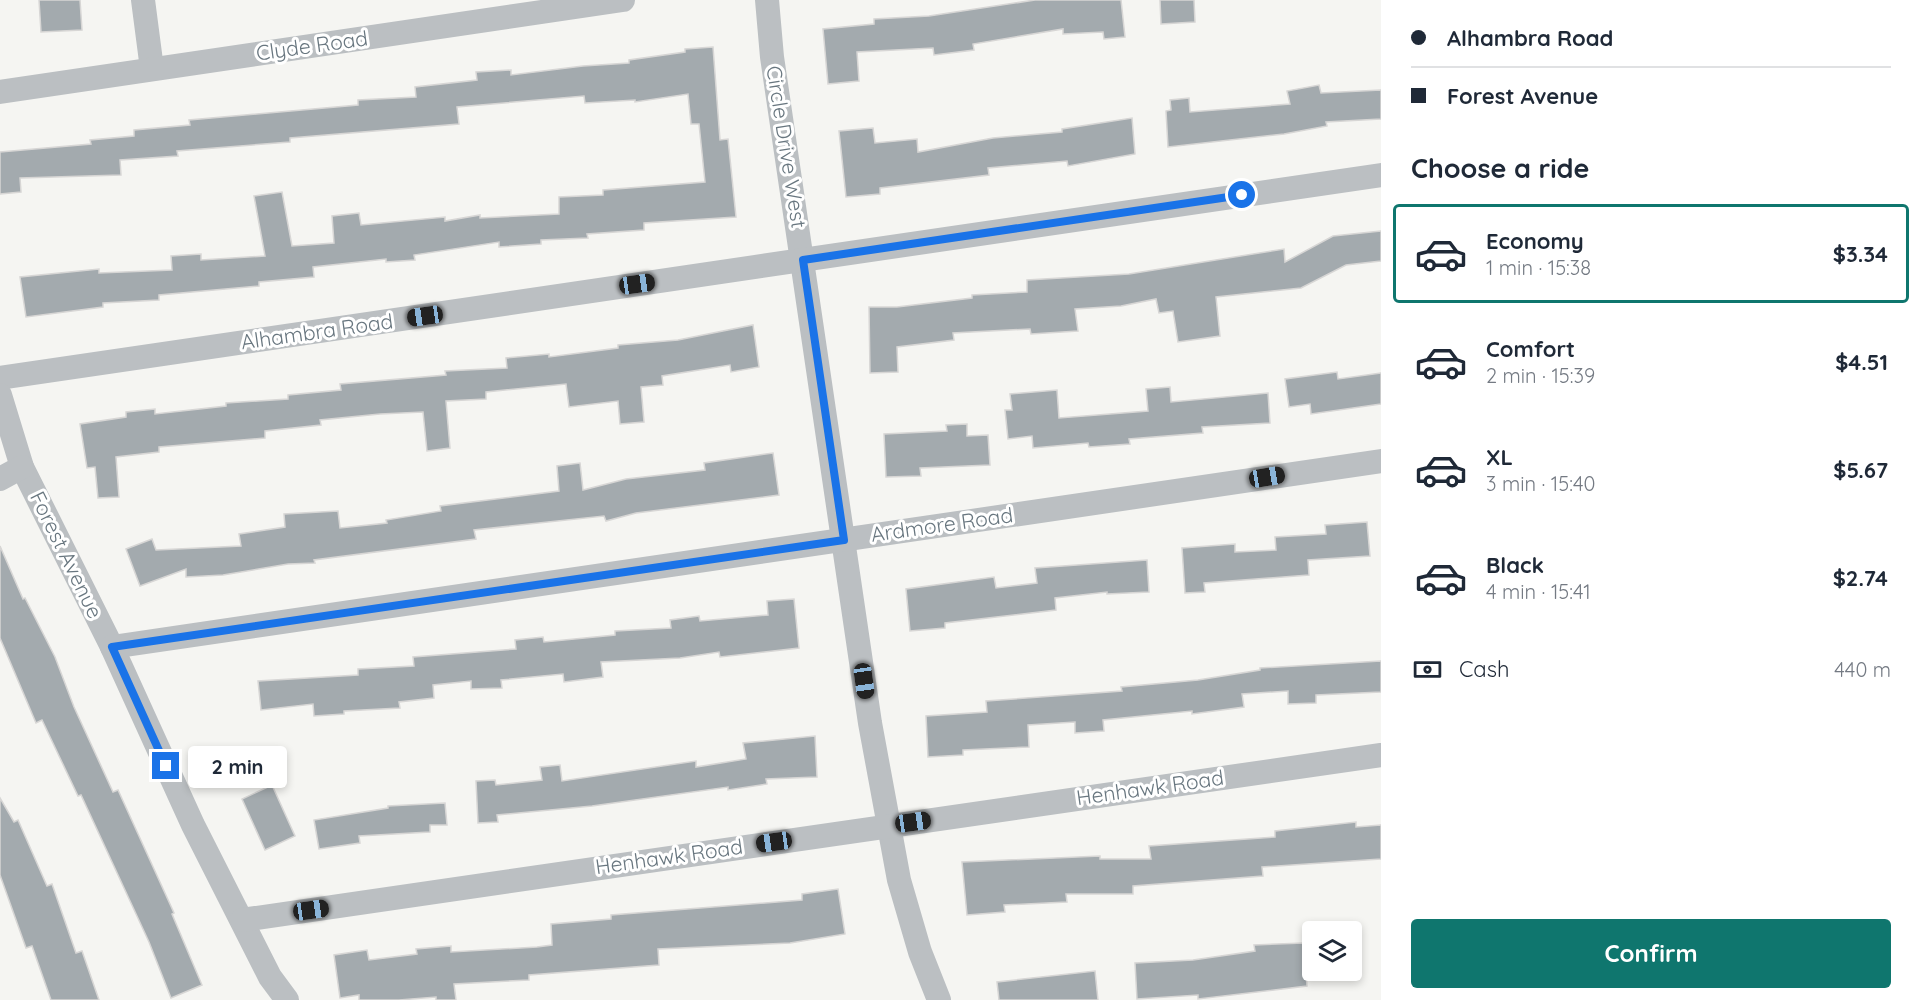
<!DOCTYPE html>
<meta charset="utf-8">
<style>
body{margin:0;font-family:Quicksand,sans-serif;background:#f2f2f3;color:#1f2937;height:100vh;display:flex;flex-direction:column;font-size:22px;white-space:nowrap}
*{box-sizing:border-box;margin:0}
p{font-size:20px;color:#747a83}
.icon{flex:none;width:33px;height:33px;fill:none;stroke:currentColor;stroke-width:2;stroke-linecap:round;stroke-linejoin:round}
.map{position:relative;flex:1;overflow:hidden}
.drawer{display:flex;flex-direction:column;background:#fff;width:540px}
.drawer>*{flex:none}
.banner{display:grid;align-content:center;height:132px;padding:0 30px;background:#fff}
.controls{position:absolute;left:1302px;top:921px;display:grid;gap:12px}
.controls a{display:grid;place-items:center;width:60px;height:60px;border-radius:6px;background:#fff;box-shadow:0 3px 9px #0003;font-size:30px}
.end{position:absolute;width:27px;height:27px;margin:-14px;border:8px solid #1a73e8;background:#fff;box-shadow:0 0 0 3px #fff}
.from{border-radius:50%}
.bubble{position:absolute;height:42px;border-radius:6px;background:#fff;box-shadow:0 3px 9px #0003;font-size:20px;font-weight:800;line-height:42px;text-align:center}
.car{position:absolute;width:18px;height:36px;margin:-18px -9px;border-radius:8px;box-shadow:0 0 4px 2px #0007;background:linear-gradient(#222 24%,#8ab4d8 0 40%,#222 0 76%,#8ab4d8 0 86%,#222 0)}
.banner b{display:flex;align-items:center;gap:21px;height:57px;font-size:22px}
.banner b+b{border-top:2px solid #e0e1e3}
.banner i{width:15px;height:15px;background:#1f2937}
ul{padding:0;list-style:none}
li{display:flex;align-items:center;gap:18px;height:99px;margin:0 12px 9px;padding:0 18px;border:3px solid transparent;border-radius:6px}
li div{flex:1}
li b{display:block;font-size:22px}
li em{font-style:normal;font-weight:800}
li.current{border-color:#0f766e}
li>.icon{width:54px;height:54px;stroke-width:1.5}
h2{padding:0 30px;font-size:27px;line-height:72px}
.pay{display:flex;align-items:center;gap:15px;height:66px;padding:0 30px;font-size:22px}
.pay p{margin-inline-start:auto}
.cta{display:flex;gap:12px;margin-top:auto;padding:12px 30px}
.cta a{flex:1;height:69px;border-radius:6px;background:#0f766e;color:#fff;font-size:24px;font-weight:800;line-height:69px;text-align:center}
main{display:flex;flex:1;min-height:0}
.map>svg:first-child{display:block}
.building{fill:#a3aaae;stroke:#d7d6d5;stroke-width:1.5}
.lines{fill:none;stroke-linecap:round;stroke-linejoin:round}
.street{stroke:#bbbfc2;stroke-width:24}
.route{stroke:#1a73e8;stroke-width:8}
.labels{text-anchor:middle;stroke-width:6;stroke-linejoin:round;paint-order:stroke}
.street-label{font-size:21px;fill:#68767f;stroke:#fff}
</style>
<main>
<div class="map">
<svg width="1381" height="1000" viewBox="0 0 1381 1000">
<rect width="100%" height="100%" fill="#f5f5f2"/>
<!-- building -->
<g class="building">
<polygon points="39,0 80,0 82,30 41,32"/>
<polygon points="1035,0 1121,0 1125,37 1104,39 1103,32 1063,34 1063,29 973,44 974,50 934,55 933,48 857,52 859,81 828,84 823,29 874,24 874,19 929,16"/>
<polygon points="1160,0 1194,0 1195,22 1161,24"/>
<polygon points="713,47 720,140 728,139 736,217 644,223 644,230 587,234 588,238 541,240 541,244 499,247 499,242 414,255 415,260 386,262 386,259 313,267 314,277 259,282 259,286 159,295 159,300 103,303 103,307 26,317 20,277 99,269 99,273 172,270 171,256 201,254 201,260 265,256 254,196 282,192 292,246 334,243 332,216 359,213 361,225 445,217 445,221 480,215 480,218 559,214 559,197 603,195 603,190 705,182 699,124 691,124 688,94 635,102 635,100 585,103 584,96 457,107 459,124 290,138 290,142 177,151 178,156 120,160 121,175 20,178 21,192 0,194 0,152 91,144 90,140 134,136 134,130 190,125 189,120 358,105 358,100 416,97 415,87 477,80 476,72 511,70 511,75 583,66 629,63 629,60 685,52 685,49"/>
<polygon points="1319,85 1321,93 1381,90 1381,119 1326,122 1327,126 1284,134 1168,147 1166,111 1171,110 1170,100 1189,98 1190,112 1290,104 1287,91"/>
<polygon points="1132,118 1135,154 1068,166 1067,161 988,168 989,175 880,188 880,194 846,197 839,131 873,128 875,143 917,139 918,152 993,138 1062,132 1062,129"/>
<polygon points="1381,231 1381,261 1346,265 1301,288 1216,297 1220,336 1178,342 1173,311 1159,313 1156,299 1121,306 1075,309 1078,331 1031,334 1030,329 953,333 954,340 897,347 898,372 870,373 869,307 897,307 972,298 972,295 1027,292 1027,280 1129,274 1284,249 1285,262 1333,236"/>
<polygon points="753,325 759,367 731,372 730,365 662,376 663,385 641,387 644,422 620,424 618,401 569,407 566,384 486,392 486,399 446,401 450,448 427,451 423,412 380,414 320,420 321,425 265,431 265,438 159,447 159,452 116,457 119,497 98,498 95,467 87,468 80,424 126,417 126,412 155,409 155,414 226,406 226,403 288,399 288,395 341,390 340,384 446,375 445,371 507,368 506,358 549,354 549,357 618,348 618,345 678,340"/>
<polygon points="1337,372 1338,379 1381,373 1381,404 1311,414 1310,404 1289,407 1285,379"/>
<polygon points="1170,387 1171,402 1268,393 1270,423 1202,427 1203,433 1129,439 1130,444 1089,447 1088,443 1033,448 1032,436 1008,439 1005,410 1012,410 1010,394 1057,390 1059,418 1148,411 1146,389"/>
<polygon points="967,424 967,436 988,435 990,465 920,468 921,476 886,477 884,434 947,431 946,425"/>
<polygon points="773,453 779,495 636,513 606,521 604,516 474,530 476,539 314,560 315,563 288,564 223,575 186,577 186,569 140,586 126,549 152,539 156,550 241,546 239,534 285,527 284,514 338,511 340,528 387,523 386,520 441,511 440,506 559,491 557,466 580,463 583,490 626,479 705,470 704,463"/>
<polygon points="1367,522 1370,556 1308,560 1309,575 1204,583 1205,592 1185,593 1182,548 1235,544 1235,552 1276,550 1275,537 1326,534 1325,525"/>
<polygon points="0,546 23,599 25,598 55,657 74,707 113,792 118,790 174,913 172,914 202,985 171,998 149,942 81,795 78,796 42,720 36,723 0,638"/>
<polygon points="1147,560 1149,592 1107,594 1107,592 1055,598 1056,610 945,623 945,628 910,631 906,589 994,577 996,588 1037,583 1035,568"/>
<polygon points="794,599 799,648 720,657 719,652 680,658 601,662 603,677 564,682 563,674 501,680 502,688 471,689 471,681 433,685 434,698 399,702 400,708 344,711 344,714 314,716 313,704 261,710 258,681 358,675 358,669 414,666 413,657 516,649 515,640 543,637 544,642 615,635 615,631 671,628 670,620 699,616 700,621 768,615 767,601"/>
<polygon points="1381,661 1381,692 1316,695 1316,703 1288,704 1288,691 1242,694 1244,707 1192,714 1192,711 1103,720 1104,731 1075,733 1075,722 1028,725 1029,747 963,750 963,755 928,757 926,716 987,712 986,701 1122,691 1121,687 1198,680 1260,670 1260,668"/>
<polygon points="815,736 817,777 766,779 767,784 728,790 728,787 592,806 497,815 498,822 478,823 476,781 495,780 496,785 542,780 540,767 560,765 562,781 696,761 696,767 746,759 743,743"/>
<polygon points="272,785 295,836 265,850 242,799"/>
<polygon points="0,798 14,822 18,820 47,886 52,884 76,953 82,951 99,1000 51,1000 32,946 26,948 0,875"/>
<polygon points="445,803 447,825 430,825 430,832 359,836 360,843 319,849 314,820 388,808 388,806"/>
<polygon points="1356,822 1356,827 1381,825 1381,859 1262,867 1263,876 1133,886 1133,894 1066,894 1067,902 1004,905 1005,912 967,915 962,862 1100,856 1100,859 1151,859 1149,846 1275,837 1275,831"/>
<polygon points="838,889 845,934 790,943 658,949 659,965 529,975 529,980 454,984 456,1000 436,1000 436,997 399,1000 359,1000 359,995 340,998 334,955 367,950 369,960 417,954 416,949 451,946 451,952 537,947 552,945 551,924 611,919 611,915 802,900 802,894"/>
<polygon points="1304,943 1307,986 1198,999 1198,995 1137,999 1135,963 1193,960 1255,951 1254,945"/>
<polygon points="1095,971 1098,1000 999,1000 997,982"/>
</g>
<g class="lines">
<!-- street -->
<g class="street">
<polyline points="143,0 152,69"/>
<polyline points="767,0 772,57 870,723 899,880 920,952 939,1000"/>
<polyline points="0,92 623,0"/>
<polyline points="0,378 1381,175"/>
<polyline points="0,395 22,467 112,647 193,825 270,977 287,1000"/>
<polyline points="0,479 22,467"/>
<polyline points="112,647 1381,461"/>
<polyline points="242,920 1381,755"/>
</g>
</g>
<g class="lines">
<!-- route -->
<polyline class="route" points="166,766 112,647 844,540 803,260 1242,195"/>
</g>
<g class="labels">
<!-- street labels -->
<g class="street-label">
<text transform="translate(312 46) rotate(-8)" y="7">Clyde Road</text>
<text transform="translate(786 147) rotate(81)" y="7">Circle Drive West</text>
<text transform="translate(317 332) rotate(-8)" y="7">Alhambra Road</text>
<text transform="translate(942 525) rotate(-8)" y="7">Ardmore Road</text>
<text transform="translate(66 555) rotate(64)" y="7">Forest Avenue</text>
<text transform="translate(1150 788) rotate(-8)" y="7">Henhawk Road</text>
<text transform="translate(669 857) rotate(-8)" y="7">Henhawk Road</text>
</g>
</g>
</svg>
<div class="controls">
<a><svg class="icon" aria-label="layers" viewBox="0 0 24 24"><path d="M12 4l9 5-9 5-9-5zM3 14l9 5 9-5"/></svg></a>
</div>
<i class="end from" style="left:1242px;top:195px"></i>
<i class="end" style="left:166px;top:766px"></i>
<div class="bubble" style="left:188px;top:746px;width:99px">2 min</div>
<i class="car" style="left:637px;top:284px;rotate:82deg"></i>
<i class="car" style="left:425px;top:316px;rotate:262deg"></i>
<i class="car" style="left:1267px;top:477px;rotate:81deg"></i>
<i class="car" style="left:864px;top:681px;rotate:172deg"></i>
<i class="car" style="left:913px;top:822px;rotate:82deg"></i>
<i class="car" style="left:774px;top:842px;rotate:262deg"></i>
<i class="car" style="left:311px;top:910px;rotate:82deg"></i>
</div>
<section class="drawer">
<div class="banner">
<b><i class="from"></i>Alhambra Road</b>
<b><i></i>Forest Avenue</b>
</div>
<h2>Choose a ride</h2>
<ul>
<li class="current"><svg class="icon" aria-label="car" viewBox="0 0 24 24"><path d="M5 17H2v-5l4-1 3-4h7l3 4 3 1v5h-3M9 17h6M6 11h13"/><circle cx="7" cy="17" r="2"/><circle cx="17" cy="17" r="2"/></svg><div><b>Economy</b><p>1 min · 15:38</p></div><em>$3.34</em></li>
<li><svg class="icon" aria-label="car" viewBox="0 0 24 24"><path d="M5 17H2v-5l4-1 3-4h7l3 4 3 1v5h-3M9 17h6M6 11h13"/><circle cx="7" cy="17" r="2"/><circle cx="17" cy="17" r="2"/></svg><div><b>Comfort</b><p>2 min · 15:39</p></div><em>$4.51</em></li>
<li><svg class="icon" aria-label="car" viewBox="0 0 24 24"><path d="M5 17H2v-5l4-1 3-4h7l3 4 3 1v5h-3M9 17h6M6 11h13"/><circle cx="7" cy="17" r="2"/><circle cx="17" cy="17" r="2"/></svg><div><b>XL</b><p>3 min · 15:40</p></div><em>$5.67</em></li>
<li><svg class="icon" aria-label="car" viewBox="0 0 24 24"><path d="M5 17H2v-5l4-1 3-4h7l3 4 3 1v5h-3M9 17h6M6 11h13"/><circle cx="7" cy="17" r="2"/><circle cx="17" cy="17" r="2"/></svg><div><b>Black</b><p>4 min · 15:41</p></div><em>$2.74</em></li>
</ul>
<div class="pay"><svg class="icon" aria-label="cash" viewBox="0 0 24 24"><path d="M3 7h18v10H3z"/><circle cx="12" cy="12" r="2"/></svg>Cash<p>440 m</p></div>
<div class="cta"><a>Confirm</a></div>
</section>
</main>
